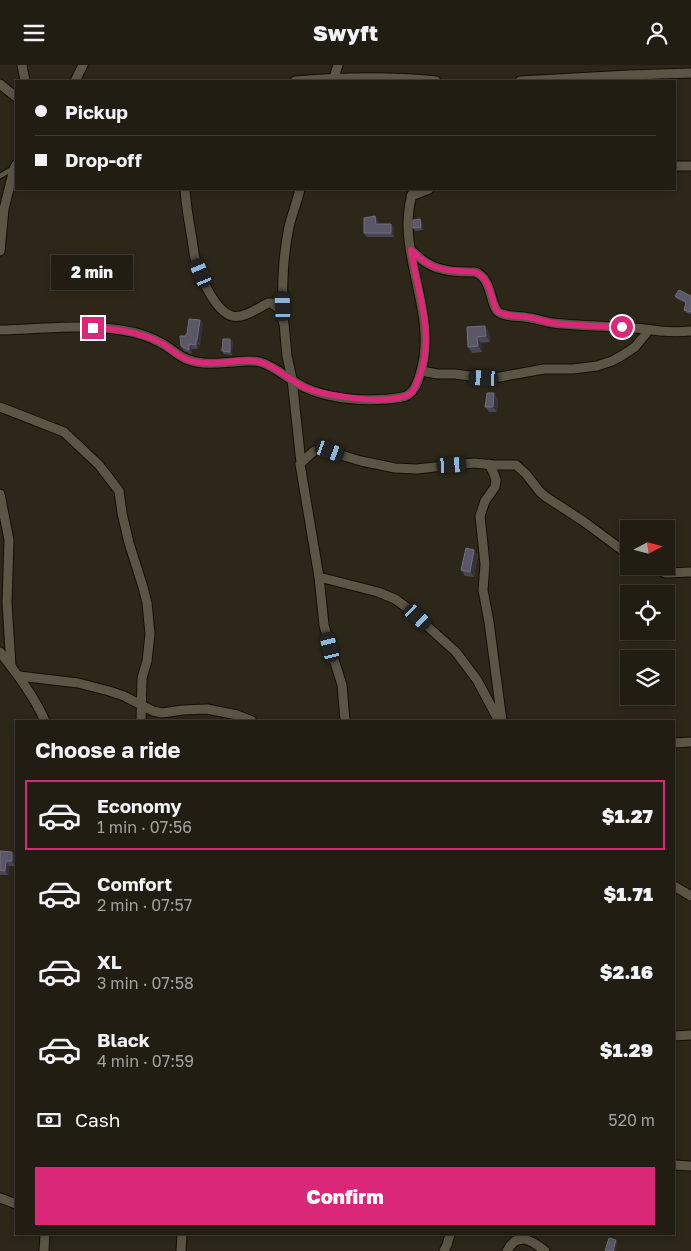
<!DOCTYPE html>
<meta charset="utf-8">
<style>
body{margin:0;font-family:"Golos Text",sans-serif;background:#29261c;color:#f1f3f6;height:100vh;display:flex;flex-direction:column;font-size:19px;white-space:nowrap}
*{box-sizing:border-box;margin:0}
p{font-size:16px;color:#a2a2a0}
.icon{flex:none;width:28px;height:28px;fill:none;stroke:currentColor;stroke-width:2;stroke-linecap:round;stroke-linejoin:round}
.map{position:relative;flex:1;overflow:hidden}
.sheet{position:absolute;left:15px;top:655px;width:660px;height:515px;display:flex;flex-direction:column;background:#211d13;border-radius:0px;box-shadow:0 2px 8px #0003,0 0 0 1px #3e3b33}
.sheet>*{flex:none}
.hud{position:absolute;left:15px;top:15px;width:661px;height:110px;border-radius:0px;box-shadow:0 2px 8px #0003,0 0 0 1px #3e3b33;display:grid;align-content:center;height:110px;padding:0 20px;background:#211d13}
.needle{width:32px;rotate:83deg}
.buttons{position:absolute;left:620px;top:455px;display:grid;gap:10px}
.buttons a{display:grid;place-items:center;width:55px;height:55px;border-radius:0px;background:#211d13;box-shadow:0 2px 8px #0003,0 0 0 1px #3e3b33;font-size:25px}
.end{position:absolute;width:22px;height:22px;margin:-11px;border:6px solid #db2777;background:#fff;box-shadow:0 0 0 2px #fff}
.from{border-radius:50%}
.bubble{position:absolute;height:35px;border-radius:0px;background:#211d13;box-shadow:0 2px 8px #0003,0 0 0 1px #3e3b33;font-size:16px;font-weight:800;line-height:35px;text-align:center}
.car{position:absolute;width:15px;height:30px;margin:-15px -8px;border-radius:6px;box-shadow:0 0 4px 1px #0007;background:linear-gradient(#222 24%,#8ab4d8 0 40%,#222 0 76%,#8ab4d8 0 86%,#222 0)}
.hud b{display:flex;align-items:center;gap:18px;height:48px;font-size:19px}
.hud b+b{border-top:1px solid #3e3b33}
.hud i{width:12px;height:12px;background:#f1f3f6}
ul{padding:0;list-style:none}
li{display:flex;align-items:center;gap:15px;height:70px;margin:0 10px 8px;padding:0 10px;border:2px solid transparent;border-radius:0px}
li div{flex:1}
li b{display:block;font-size:19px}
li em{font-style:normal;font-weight:800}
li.current{border-color:#db2777}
li>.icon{width:45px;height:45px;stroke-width:1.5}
h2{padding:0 20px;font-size:22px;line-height:60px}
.pay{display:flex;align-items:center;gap:12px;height:55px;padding:0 20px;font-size:19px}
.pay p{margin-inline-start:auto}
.action{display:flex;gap:10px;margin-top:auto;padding:10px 20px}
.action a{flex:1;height:58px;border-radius:0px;background:#db2777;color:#fff;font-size:20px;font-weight:800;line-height:58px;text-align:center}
header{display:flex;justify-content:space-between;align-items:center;height:65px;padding:0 20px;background:#211d13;font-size:22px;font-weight:800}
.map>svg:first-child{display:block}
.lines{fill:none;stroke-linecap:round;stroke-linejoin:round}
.service-casing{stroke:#150f04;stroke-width:7}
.minor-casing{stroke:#150f04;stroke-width:11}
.service{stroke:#5b5546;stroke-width:4.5}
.minor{stroke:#5b5546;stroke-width:9}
.wall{fill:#484559}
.shaded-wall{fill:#353139}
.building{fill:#5a5768;stroke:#716e7b}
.route{stroke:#db2777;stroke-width:6}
</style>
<header><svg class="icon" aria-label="menu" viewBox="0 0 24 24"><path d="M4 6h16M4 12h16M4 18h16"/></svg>Swyft<svg class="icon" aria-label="person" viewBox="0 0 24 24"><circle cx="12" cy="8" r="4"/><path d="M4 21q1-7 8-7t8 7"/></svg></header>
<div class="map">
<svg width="691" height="1186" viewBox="0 0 691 1186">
<rect width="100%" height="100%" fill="#2c2719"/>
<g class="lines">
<!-- service casing -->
<g class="service-casing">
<polyline id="service" points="0,111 12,104"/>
</g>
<!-- minor casing -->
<g class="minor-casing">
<g id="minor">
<polyline points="22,0 25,16"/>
<polyline points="75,16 83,0"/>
<path d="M295,16C343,12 389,11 436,16"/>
<polyline points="333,16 338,0"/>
<polyline points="520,16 629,10 691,8"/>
<polyline points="0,19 16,32"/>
<polyline points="675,101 691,101"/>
<path d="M185,124C186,141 189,157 192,174C193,182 194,190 196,197C201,213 215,246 232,251C243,254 258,243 268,238H272L280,245L284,259L287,291L292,314L301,398L300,399L319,512L324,560L330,582L342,620L345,656"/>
<polyline points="411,131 429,124"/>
<path d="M411,185C416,189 421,195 427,198C441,207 459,207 475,207C494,214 489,243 500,248C507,252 522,251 530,253C538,254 545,257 553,258C579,261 606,261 633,263C642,263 651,265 660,266C670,267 681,267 691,266"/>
<polyline points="0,186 4,144 14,104 16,100"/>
<path d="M283,249C282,220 283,190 289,162C292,149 297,137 300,124"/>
<path d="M0,265C39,264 82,259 121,265C135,267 151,272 163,279C172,284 179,292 189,295C203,300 219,298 234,297C242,296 252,295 260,297C277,302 290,316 306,323C331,334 361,336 388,334C393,333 401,333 406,331C415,327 419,314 421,306C439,245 392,182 414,124"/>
<polyline points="421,306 438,309 455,309 484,313 500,312 544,304 573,304 597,301 612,296 623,290 635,282 649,265"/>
<polyline points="0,342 64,367 99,400 119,426 122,448 129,478 143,522 147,538 150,569 147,596 142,613 141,656"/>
<polyline points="301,398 314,386 321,384 361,396 395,403 417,404 452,400 474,398 494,400 516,400 526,409 540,427 546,432 583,456 629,490"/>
<polyline points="489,399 494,409 496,415 495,422 485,436 480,451 485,499 483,525 489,557 502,656"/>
<polyline points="0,429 9,475 7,538 11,601"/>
<polyline points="647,501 666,508 691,507"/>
<polyline points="319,512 378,527 395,534 406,542 456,587 477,615 499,656"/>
<path d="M0,587C17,609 34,631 45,656"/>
<polyline points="19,611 78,618 109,626 124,631 153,646 162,648 183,645 207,644 237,650 252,656"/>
<polyline points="674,678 691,677"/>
<polyline points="674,821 691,831"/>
<polyline points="674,971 691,970"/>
<polyline points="674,1100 691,1101"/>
<polyline points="0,1133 16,1139"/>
<polyline points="44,1186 45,1169"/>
<polyline points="181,1186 182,1169"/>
<polyline points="444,1186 447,1180 450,1169"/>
<path d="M507,1186C517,1166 532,1175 545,1186"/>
</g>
</g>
<!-- service -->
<use href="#service" class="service"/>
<!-- minor -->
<use href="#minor" class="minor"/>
</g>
<!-- wall -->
<g class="wall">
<polygon points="420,154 422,157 423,165 415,166 413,163"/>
<polygon points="378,155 379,159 391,159 394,163 394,172 367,172 364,168"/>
<polygon points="675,231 691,231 691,249 686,248 684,245 686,238 677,234"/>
<polygon points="200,255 203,259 200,280 199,280 198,284 192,284 192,289 184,286 181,281 187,269"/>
<polygon points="467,262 489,266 490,277 481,278 482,287 472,288 468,282"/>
<polygon points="230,274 233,277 232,290 224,289 222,286"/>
<polygon points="498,334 497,347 489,347 485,342"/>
<polygon points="474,485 478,490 474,512 465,511 461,505"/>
<polygon points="0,786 12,787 15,791 15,801 9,801 8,810 0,810"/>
</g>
<!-- shaded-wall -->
<g class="shaded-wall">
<polygon points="375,151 378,155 379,163 376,159"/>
<polygon points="420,154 422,157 423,165 421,162"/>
<polygon points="391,159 394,163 394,172 391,168"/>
<polygon points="200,255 203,259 200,280 197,275"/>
<polygon points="485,261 489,266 490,277 486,271"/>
<polygon points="477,272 481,278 482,287 478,281"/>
<polygon points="230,274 233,277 232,290 230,287"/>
<polygon points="196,275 199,280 198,284 196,280"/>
<polygon points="189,279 192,284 192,289 189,285"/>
<polygon points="494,328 498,334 497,347 493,342"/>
<polygon points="474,485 478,490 474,512 470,507"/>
<polygon points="12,787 15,791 15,801 12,796"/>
<polygon points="6,796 9,801 8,810 5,806"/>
<polygon points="616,1175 618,1178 616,1186 613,1186"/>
</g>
<!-- building -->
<g class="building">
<polygon points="375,151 376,159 391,159 391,168 364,168 364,153"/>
<polygon points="420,154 421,162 413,163 413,155"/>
<polygon points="679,225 691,231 691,247 684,245 686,237 675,231"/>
<polygon points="189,254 200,255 197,275 196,275 196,280 189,279 189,285 181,281 180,271 186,271 186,269 187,269"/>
<polygon points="485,261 486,271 477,272 478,281 468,282 467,262"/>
<polygon points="223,274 230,274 230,287 222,286"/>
<polygon points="487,328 494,328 493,342 485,342"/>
<polygon points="466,483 474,485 470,507 461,505"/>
<polygon points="0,786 12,787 12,796 6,796 5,806 0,805"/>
<polygon points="609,1173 616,1175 613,1186 605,1186"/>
</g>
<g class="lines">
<!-- route -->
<path class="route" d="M93,263C116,264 142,267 163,279C171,284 179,292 188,295C203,300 221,298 237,296C245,296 253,295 260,297C277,302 290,316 306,323C325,331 399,343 413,326C416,322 417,316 419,312C436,271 417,226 411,185C416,189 421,195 427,198C441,207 459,206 475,207C486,211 490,224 493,235C494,238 495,243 497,246C501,251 520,251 526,252C535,253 544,257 553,258C576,261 599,261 622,262"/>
</g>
</svg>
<div class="buttons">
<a><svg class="needle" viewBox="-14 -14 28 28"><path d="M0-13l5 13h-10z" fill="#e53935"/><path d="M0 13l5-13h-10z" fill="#a2a2a0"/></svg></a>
<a><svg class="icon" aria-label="locate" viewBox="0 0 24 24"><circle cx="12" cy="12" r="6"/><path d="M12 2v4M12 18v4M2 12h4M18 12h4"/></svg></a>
<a><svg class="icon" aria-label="layers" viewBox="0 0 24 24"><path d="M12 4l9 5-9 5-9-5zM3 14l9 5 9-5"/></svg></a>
</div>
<i class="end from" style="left:622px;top:262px"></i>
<i class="end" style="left:93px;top:263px"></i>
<div class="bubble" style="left:51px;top:190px;width:82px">2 min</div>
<i class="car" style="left:201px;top:208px;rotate:337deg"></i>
<i class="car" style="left:283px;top:241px;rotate:358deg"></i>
<i class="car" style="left:484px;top:313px;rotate:273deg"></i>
<i class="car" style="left:330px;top:386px;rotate:110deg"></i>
<i class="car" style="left:452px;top:400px;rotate:87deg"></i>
<i class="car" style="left:418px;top:552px;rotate:133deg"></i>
<i class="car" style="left:330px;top:582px;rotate:346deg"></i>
<div class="hud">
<b><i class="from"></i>Pickup</b>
<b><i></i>Drop-off</b>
</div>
<section class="sheet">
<h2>Choose a ride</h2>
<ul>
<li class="current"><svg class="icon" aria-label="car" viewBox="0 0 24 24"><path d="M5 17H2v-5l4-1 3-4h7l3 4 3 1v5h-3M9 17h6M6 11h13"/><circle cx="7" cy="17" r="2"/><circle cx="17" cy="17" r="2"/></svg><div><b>Economy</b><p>1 min · 07:56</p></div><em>$1.27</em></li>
<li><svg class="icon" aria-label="car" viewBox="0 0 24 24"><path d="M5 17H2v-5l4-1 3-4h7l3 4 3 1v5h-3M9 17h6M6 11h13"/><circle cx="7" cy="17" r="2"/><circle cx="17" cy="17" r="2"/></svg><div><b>Comfort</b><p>2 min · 07:57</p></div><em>$1.71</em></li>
<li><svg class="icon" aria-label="car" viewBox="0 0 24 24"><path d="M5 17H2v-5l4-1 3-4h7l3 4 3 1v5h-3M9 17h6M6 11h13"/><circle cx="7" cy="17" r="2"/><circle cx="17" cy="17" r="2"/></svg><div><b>XL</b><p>3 min · 07:58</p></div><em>$2.16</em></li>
<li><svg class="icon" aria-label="car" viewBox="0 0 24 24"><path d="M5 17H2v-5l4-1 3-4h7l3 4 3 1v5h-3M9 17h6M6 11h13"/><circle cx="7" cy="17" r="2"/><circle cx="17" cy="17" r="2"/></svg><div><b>Black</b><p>4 min · 07:59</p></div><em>$1.29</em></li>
</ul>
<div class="pay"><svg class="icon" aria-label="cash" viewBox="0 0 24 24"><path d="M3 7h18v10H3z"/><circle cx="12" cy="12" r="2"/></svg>Cash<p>520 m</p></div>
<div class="action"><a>Confirm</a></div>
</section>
</div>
